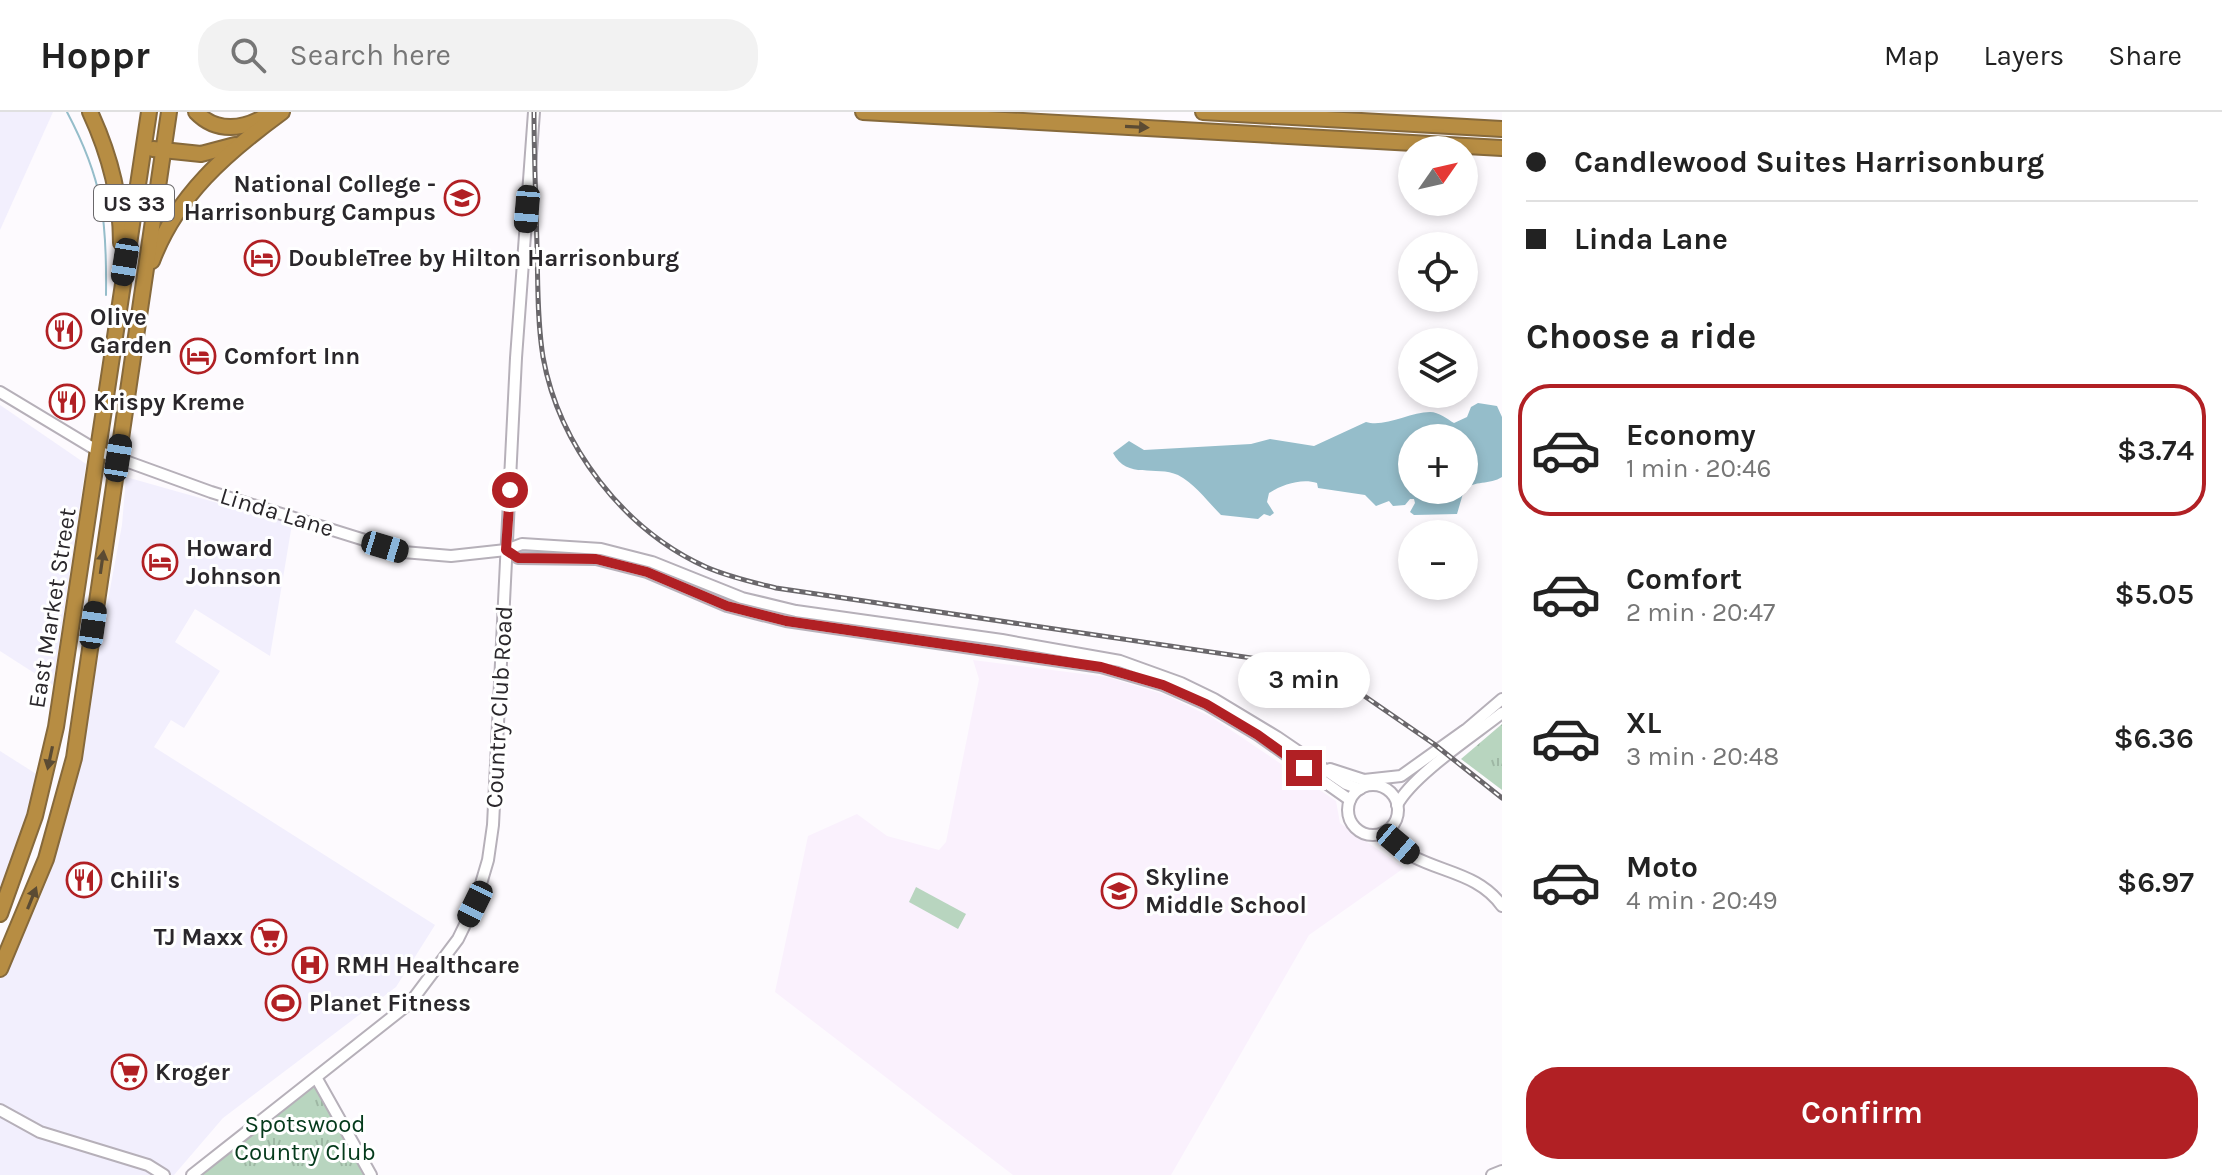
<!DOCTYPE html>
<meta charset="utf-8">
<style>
body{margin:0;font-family:Karla,sans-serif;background:#f2f2f2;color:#222;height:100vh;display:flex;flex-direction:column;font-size:30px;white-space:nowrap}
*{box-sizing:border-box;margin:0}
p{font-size:26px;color:#767676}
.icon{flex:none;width:44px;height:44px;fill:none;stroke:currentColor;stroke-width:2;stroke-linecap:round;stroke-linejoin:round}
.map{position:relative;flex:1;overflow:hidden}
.panel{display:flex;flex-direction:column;background:#fff;width:720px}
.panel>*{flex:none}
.banner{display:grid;align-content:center;height:176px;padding:0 24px;background:#fff}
.needle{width:52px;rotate:56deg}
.tools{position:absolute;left:1398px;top:24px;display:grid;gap:16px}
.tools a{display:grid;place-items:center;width:80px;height:80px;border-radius:50%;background:#fff;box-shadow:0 4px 12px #0003;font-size:40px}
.end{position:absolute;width:36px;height:36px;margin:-18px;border:10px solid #b12024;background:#fff;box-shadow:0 0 0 4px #fff}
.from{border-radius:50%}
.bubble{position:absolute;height:56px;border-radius:28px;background:#fff;box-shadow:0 4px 12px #0003;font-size:26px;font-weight:600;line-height:56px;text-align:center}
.car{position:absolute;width:24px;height:48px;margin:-24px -12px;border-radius:10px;box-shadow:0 0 6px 2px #0007;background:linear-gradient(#222 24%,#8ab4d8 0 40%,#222 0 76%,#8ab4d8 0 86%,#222 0)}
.banner b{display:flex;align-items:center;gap:28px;height:76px;font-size:30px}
.banner b+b{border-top:2px solid #e0e0e0}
.banner i{width:20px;height:20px;background:#222}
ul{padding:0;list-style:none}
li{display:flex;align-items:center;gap:24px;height:132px;margin:0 16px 12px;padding:0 8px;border:4px solid transparent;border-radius:32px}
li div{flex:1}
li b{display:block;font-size:30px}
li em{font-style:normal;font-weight:600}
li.on{border-color:#b12024}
li>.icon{width:72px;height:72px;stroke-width:1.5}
h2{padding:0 24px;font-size:36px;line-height:96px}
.cta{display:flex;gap:16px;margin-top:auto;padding:16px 24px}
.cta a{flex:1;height:92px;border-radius:32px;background:#b12024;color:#fff;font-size:32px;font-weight:600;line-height:92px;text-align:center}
header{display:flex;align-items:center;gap:48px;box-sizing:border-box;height:112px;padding:0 40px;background:#fff;border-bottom:2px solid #e0e0e0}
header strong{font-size:38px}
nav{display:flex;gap:44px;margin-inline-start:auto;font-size:28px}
.search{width:560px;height:72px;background:#f2f2f2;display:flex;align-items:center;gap:20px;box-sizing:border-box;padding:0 28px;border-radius:32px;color:#767676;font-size:30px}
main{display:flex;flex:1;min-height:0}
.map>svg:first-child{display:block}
.commercial{fill:#f2effd}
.built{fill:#faf1fd}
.grass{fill:url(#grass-tufts)}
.pitch{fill:#b8d5bf}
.water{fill:#95bdca}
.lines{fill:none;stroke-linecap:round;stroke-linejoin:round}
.stream{stroke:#95bdca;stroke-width:2}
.minor-casing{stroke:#b6b0b9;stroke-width:14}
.highway-casing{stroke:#86693b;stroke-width:18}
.minor{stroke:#fff;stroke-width:10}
.highway{stroke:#b78d43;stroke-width:14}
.rail-casing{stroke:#6a676b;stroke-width:5}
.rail{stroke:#fff;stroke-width:2;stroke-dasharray:6;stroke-linecap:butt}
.oneway{fill:#5b4b33}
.route{stroke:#b12024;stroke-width:10}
.labels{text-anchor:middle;stroke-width:6;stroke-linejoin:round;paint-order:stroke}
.shield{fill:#fff;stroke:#6a686b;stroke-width:2}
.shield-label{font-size:22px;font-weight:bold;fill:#2a272b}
.poi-label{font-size:24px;font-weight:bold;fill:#2a272b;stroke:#fff;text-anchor:start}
.street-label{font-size:24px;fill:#2a272b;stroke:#fff}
.park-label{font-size:24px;fill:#043a1b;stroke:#fff}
</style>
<header>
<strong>Hoppr</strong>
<div class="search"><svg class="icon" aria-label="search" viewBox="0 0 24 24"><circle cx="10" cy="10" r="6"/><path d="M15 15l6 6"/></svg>Search here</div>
<nav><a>Map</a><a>Layers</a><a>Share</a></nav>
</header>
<main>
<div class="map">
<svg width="1502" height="1063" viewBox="0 0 1502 1063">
<defs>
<pattern id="grass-tufts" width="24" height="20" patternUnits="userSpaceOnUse" patternTransform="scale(2)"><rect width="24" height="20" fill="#b8d5bf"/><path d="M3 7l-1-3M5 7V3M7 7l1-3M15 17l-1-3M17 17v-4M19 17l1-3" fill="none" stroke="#9eb7a4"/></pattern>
</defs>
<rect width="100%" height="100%" fill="#fdfafe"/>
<!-- commercial -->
<g class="commercial">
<polygon points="0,0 53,0 0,118"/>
<polygon points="0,293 86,352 53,573 0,539"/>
<polygon points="126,365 292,412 270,544 195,497 175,530 220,559 184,616 171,608 154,635 435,813 396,875 223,1006 174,1063 0,1063 0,867 16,841 46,771 70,691 122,413"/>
<polygon points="0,639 41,665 0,783"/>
</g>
<!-- built -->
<polygon class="built" points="973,548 1107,565 1166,583 1213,606 1336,689 1340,711 1404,756 1309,823 1171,1063 1013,1063 775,880 808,724 857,702 887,724 939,738 946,730 979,567"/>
<!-- grass -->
<g class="grass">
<polygon points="1502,612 1502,678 1461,647"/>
<polygon points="318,971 366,1063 199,1063"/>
</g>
<!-- pitch -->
<polygon class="pitch" points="916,775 966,802 958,817 909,790"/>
<!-- water -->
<path class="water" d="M1478,291L1497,294L1502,305V365C1490,373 1474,368 1464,378V326H1412V378H1464L1457,402L1414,403L1410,400L1415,391L1414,387H1410L1405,393L1393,394L1389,389L1376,394L1365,383L1318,376L1317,371C1301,366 1282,373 1269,381L1267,390L1274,401L1270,404L1264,402L1258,407L1221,403C1208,390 1195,372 1178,363C1156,353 1127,368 1113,341L1129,329L1144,338L1251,332L1270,327L1314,334L1366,310C1384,316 1410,300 1430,300C1439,300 1447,307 1454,311L1467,305L1471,295Z"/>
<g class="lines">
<!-- stream -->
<path class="stream" d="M67,0C103,68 107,107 106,183"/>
<!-- minor casing -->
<g class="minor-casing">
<g id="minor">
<polyline points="0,280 98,339 211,380 403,440 451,444 506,438 522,432 601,437 652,450 742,486 796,499 1002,528 1120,549 1181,571 1214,587 1277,625 1346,672 1360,677"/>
<polyline points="506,438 518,446 596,447 647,460 727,494 786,509 1101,555 1163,573 1206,592 1258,623 1350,688"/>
<polyline points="1461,622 1502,587"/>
<polyline points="1330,657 1364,668 1401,664 1464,619"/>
<circle cx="1373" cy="698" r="25"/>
<path d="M1397,693C1413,663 1473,624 1502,601"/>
<path d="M1384,720C1393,728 1403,739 1414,745C1445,761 1480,763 1502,794"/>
<polyline points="317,967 371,1063"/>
<polyline points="0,998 40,1020 148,1053 164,1063"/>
<polyline points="192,1063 410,891 458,827 475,792 488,748 493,713 516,246 534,0"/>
<polyline points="1492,1063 1502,1059"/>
</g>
</g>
<!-- highway casing -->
<g class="highway-casing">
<g id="highway">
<path d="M90,0C109,41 121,85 121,131"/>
<path d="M196,0C216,21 244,18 267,3"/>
<polyline points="863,0 1502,36"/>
<polyline points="1203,0 1502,17"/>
<polyline points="153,37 201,42 235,33"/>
<path d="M152,149C177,83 226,41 282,0"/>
<polyline points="0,802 35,704 56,615 149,0"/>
<polyline points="0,857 46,747 74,646 169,0"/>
</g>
</g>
<!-- minor -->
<use href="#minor" class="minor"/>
<!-- highway -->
<use href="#highway" class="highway"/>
<!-- rail casing -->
<g class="rail-casing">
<path id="rail" d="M534,0C534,45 536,90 537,135C538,171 537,208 543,245C559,334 624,418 706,455C729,465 752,470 776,476L1279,550L1360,581L1434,632L1502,686"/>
</g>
<!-- rail -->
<use href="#rail" class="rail"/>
</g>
<!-- one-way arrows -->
<defs><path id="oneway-solid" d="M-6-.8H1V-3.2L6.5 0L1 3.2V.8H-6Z" transform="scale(2)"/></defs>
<g class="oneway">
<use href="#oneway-solid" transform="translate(1137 15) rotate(3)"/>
<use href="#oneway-solid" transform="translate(102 450) rotate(-82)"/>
<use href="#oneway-solid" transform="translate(50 646) rotate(102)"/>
<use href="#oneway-solid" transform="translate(32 786) rotate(-68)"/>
</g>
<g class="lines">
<!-- route -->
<polyline class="route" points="510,378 506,438 518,446 596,447 647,460 727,494 786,509 1101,555 1163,573 1206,592 1258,623 1304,656"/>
</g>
<!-- icons -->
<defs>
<g id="university-ring" transform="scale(1.8)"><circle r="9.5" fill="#fff" stroke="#b12024" stroke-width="1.5"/><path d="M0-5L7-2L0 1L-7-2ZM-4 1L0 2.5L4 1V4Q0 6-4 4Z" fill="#b12024"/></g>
<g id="hotel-ring" transform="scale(1.8)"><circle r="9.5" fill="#fff" stroke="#b12024" stroke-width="1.5"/><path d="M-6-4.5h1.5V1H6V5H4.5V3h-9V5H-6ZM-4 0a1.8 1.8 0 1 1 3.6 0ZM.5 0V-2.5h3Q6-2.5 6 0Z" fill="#b12024"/></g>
<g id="restaurant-ring" transform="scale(1.8)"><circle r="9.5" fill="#fff" stroke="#b12024" stroke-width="1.5"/><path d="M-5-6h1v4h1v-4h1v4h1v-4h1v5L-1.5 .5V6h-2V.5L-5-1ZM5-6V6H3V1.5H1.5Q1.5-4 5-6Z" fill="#b12024"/></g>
<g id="school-ring" transform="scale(1.8)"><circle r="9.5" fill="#fff" stroke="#b12024" stroke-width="1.5"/><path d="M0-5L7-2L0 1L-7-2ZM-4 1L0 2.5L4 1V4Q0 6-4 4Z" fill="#b12024"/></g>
<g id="supermarket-ring" transform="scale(1.8)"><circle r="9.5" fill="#fff" stroke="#b12024" stroke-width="1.5"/><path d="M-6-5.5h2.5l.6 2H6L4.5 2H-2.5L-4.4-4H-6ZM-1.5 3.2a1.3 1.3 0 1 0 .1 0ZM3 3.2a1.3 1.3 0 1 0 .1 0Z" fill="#b12024"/></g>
<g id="hospital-ring" transform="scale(1.8)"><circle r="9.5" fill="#fff" stroke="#b12024" stroke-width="1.5"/><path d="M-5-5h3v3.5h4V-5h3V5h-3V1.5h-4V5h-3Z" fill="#b12024"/></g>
<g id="stadium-ring" transform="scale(1.8)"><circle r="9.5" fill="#fff" stroke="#b12024" stroke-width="1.5"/><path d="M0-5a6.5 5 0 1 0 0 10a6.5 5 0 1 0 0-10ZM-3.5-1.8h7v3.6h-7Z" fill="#b12024"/></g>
</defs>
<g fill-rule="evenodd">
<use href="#university-ring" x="462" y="86"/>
<use href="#hotel-ring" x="262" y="146"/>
<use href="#restaurant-ring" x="64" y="219"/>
<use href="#hotel-ring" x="198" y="244"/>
<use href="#restaurant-ring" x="67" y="290"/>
<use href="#hotel-ring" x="160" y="450"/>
<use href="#restaurant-ring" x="84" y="768"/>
<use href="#school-ring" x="1119" y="779"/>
<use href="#supermarket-ring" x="269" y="825"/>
<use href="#hospital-ring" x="310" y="853"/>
<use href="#stadium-ring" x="283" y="891"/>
<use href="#supermarket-ring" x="129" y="960"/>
</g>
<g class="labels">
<!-- shield labels -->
<rect class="shield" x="94" y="73" width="80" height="36" rx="6"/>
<g class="shield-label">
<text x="134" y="99">US 33</text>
</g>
<!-- poi labels -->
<g class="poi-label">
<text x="436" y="80" text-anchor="end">National College -<tspan x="436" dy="28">Harrisonburg Campus</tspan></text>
<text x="288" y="154">DoubleTree by Hilton Harrisonburg</text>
<text x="90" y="213">Olive<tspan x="90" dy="28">Garden</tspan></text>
<text x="224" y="252">Comfort Inn</text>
<text x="93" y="298">Krispy Kreme</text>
<text x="186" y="444">Howard<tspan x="186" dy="28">Johnson</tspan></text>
<text x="1145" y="773">Skyline<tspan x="1145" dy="28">Middle School</tspan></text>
<text x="110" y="776">Chili's</text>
<text x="243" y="833" text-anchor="end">TJ Maxx</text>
<text x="336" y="861">RMH Healthcare</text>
<text x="309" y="899">Planet Fitness</text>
<text x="155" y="968">Kroger</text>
</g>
<!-- street labels -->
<g class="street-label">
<text transform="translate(277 400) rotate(17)" y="8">Linda Lane</text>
<text transform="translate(52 496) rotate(-81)" y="8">East Market Street</text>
<text transform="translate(499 595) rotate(-87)" y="8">Country Club Road</text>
</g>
<!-- park labels -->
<g class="park-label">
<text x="305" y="1020">Spotswood<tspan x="305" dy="28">Country Club</tspan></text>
</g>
</g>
</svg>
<div class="tools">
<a><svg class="needle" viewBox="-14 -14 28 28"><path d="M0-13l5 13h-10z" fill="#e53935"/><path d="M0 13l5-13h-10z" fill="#767676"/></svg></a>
<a><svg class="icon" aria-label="locate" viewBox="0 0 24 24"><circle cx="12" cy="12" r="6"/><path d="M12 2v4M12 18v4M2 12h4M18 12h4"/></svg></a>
<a><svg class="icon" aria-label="layers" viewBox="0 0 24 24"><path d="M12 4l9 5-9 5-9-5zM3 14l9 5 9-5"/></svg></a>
<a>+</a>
<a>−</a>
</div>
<i class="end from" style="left:510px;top:378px"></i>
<i class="end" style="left:1304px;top:656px"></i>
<div class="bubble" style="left:1238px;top:540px;width:132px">3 min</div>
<i class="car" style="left:527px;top:97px;rotate:185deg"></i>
<i class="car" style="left:125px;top:150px;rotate:189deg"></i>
<i class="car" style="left:118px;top:346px;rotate:9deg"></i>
<i class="car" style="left:385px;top:435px;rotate:107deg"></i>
<i class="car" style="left:93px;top:513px;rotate:8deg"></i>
<i class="car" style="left:1398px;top:732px;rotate:130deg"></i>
<i class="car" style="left:475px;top:792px;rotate:206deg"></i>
</div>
<section class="panel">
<div class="banner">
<b><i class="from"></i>Candlewood Suites Harrisonburg</b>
<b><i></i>Linda Lane</b>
</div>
<h2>Choose a ride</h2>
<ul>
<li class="on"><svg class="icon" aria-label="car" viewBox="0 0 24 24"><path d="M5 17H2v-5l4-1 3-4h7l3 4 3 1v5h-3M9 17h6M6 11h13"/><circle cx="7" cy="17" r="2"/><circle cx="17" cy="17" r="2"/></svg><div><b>Economy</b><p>1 min · 20:46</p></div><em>$3.74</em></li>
<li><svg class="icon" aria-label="car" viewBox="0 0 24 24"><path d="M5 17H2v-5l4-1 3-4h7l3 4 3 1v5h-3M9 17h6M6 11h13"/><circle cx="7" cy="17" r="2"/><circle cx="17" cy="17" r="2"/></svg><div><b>Comfort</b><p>2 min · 20:47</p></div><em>$5.05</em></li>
<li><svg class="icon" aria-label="car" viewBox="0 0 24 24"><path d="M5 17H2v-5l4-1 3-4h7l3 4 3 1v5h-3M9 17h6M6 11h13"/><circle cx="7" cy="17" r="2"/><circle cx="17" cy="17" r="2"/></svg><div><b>XL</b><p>3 min · 20:48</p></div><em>$6.36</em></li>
<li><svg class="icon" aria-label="car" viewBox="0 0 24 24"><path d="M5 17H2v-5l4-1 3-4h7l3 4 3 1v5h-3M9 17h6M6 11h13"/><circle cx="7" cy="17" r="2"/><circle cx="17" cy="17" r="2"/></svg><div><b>Moto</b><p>4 min · 20:49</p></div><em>$6.97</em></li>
</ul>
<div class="cta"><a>Confirm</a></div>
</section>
</main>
